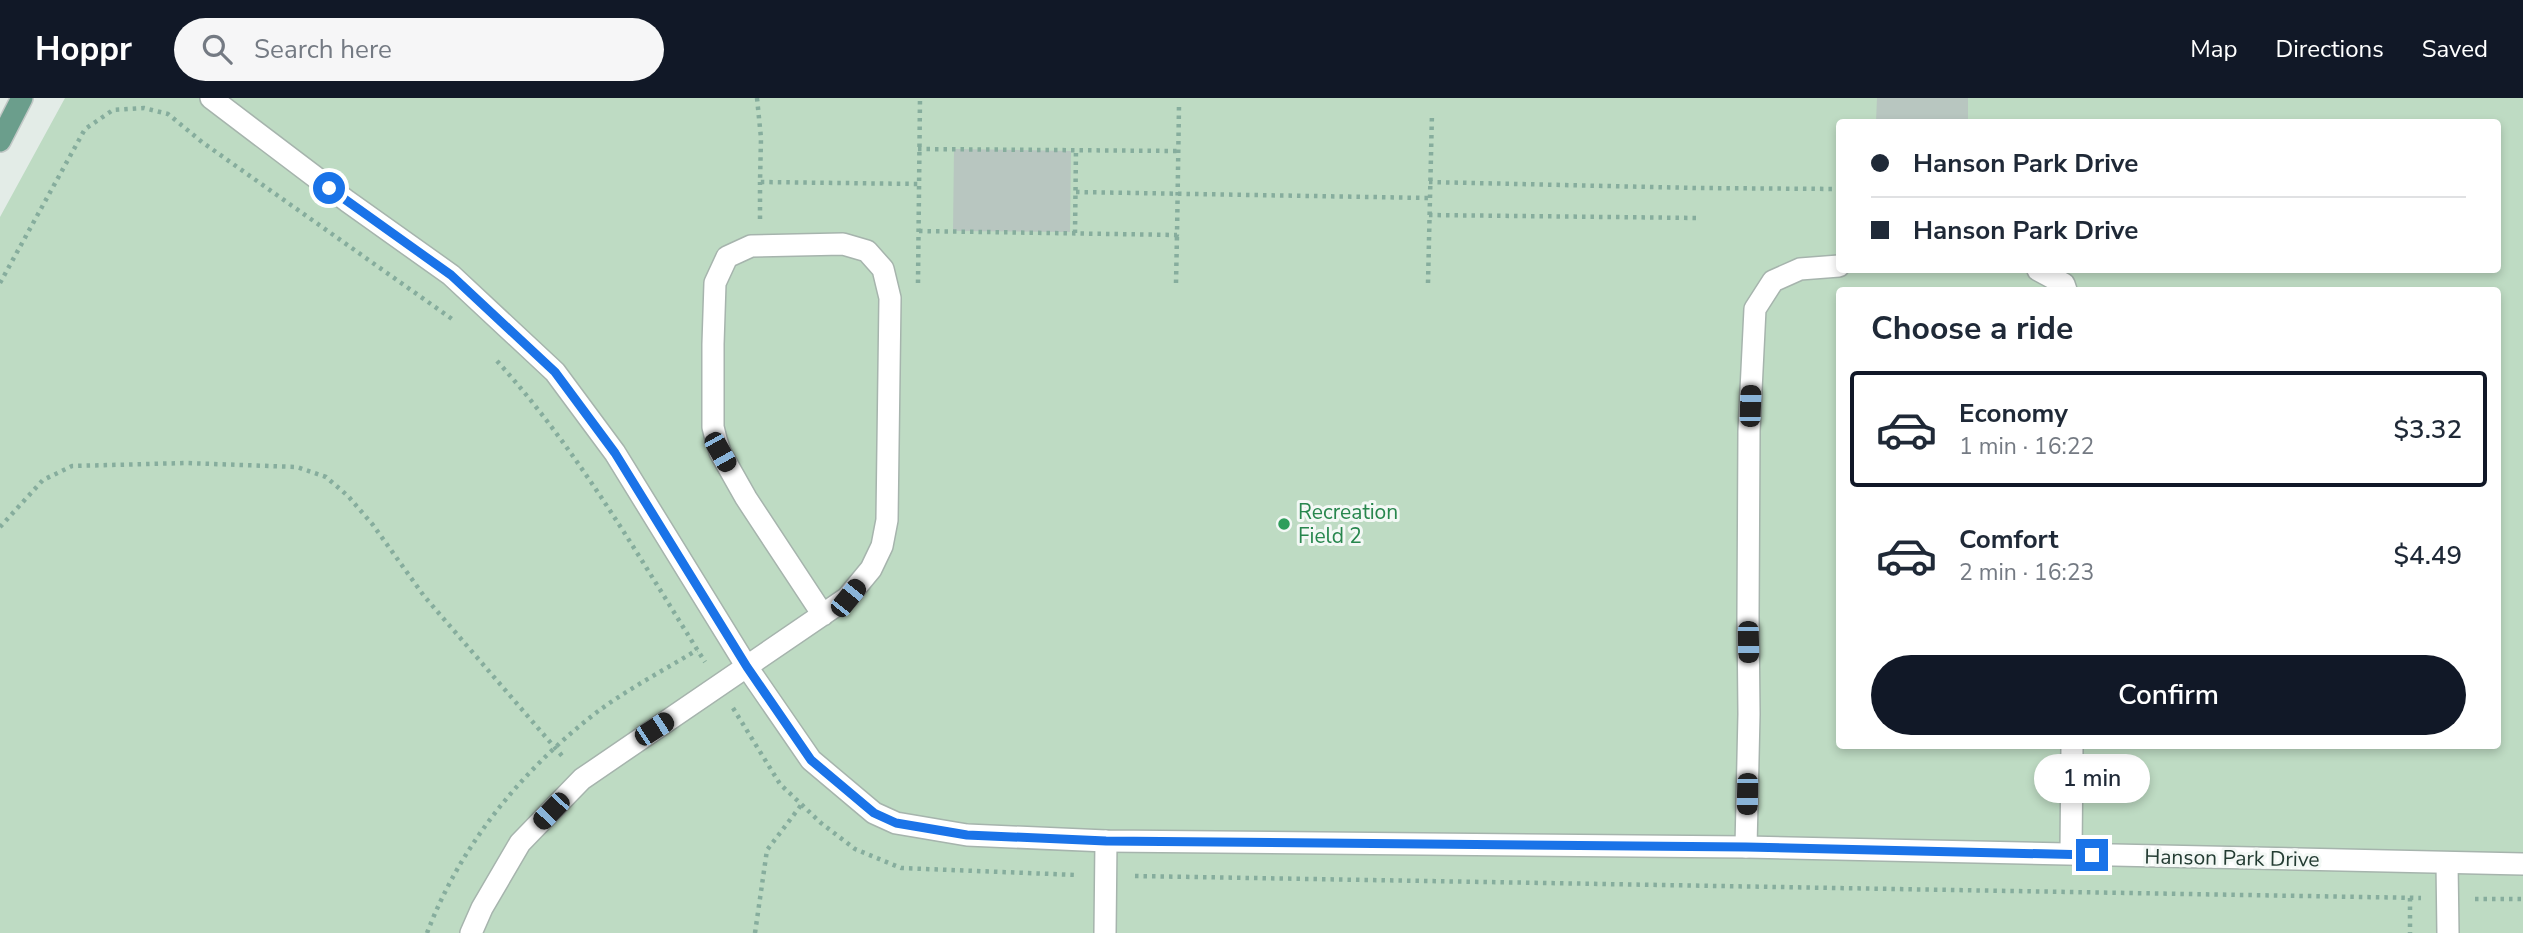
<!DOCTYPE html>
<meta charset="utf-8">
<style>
body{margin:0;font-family:"Nunito Sans",sans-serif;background:#f6f6f7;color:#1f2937;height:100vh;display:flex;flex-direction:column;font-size:26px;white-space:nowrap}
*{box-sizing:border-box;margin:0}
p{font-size:23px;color:#747a83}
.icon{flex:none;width:38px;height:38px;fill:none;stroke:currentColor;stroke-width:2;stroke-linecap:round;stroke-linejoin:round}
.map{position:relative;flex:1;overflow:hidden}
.side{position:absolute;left:1836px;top:189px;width:665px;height:462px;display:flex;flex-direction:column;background:#fff;border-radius:7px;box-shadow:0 4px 10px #0003}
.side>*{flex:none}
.hud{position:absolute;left:1836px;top:21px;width:665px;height:154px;border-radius:7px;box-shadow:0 4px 10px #0003;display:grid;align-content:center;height:154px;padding:0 35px;background:#fff}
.end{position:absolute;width:32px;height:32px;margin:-16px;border:9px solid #1a73e8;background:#fff;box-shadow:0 0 0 4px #fff}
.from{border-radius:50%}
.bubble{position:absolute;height:49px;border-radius:24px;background:#fff;box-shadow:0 4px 10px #0003;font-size:23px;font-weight:600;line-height:49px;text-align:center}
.car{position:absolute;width:21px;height:42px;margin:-21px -10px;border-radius:9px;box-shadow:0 0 5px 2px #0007;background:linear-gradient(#222 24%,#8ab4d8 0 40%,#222 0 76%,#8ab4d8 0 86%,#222 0)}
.hud b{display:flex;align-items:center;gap:24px;height:66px;font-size:26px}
.hud b+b{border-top:2px solid #e0e1e3}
.hud i{width:18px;height:18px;background:#1f2937}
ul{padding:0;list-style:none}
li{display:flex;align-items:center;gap:21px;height:116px;margin:0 14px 10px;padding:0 21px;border:4px solid transparent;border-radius:7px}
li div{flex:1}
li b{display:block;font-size:26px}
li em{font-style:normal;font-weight:600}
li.active{border-color:#111827}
li>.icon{width:63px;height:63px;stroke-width:1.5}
h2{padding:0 35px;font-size:32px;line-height:84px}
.action{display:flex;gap:14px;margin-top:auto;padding:14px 35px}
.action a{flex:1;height:80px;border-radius:42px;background:#111827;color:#fff;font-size:28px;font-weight:600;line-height:80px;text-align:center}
header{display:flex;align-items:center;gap:42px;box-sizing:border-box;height:98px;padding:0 35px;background:#111827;color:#fff}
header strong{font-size:33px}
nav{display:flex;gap:38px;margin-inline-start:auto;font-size:24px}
.search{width:490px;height:63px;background:#f6f6f7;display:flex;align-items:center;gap:18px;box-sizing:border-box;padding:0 24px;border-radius:38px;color:#747a83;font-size:26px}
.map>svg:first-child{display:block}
.green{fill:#bedbc3;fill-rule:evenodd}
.building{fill:#b8c6c0}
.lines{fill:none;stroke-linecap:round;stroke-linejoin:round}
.service-casing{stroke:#a6b4ad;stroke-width:24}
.minor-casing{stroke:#a6b4ad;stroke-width:24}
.primary-casing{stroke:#c2c8c6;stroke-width:24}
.path{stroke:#86ad9d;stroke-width:4.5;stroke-dasharray:3.5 5;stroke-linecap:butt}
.service{stroke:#fff;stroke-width:21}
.minor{stroke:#fff;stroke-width:21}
.primary{stroke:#6b9e8c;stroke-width:21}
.route{stroke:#1a73e8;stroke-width:9}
.leisure-dot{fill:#2e9e5b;stroke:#f3f8f5;stroke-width:2.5}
.labels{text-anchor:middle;stroke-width:6;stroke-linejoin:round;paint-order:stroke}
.leisure-label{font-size:21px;fill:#27864d;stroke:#f3f8f5;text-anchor:start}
.street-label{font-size:21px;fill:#243c33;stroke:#f3f8f5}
</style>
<header>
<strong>Hoppr</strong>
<div class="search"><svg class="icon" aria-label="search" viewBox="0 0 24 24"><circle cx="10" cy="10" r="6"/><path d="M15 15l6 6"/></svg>Search here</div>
<nav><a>Map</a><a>Directions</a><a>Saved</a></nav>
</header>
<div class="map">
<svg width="2523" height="835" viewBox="0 0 2523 835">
<rect width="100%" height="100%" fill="#e3ece7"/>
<!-- green -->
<path class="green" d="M65,0H2523V835H0V119ZM1839,24H2497V172H1839ZM1839,192H2497V648H1839Z"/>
<!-- building -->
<g class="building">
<polygon points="1877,0 1968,0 1968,24 1876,24"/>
<polygon points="954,51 1071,53 1070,134 953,133"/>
</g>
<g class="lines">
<!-- service casing -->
<g class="service-casing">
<g id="service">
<polyline points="2038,172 2064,186 2066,192"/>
<polyline points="1746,749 1749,616 1748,519 1749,333 1755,211 1773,183 1800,171 1839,168"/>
<polyline points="2071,755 2072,648"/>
<polyline points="471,835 482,810 520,745 582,681 847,500 871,471 882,448 887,422 890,200 883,171 867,153 843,146 751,148 727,159 715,185 713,246 713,329 716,341 720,354 746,400 823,517"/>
<polyline points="1105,835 1106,743"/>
</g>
</g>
<!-- minor casing -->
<g class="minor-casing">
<g id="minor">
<polyline points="211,0 347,103 451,177 555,274 615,355 747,569 811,662 874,715 896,725 967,737 1106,743 1746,749 2523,766"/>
<polyline points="2447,765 2448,835"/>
</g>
</g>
<!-- primary casing -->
<g class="primary-casing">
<polyline id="primary" points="0,43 22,0"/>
</g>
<!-- path -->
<g class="path">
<polyline points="757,0 761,40 760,84 919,86"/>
<polyline points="918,51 1179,53"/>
<polyline points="1429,84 1696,90 1839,91"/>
<polyline points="1076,94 1429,100"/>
<polyline points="1429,117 1698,120"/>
<polyline points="760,121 760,84"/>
<polyline points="919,133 1177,137 1179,8"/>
<polyline points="1075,135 1076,50"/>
<polyline points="0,185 85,31 113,12 144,10 168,16 202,44 452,221"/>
<polyline points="918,185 920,0"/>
<polyline points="1176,185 1177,137"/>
<polyline points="1428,185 1432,15"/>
<path d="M497,263C579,353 640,461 705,564"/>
<polyline points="0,429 43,382 72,368 186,365 297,369 326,379 348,398 373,427 424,498 563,659"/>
<polyline points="733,610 780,686 821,725 855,751 901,770 1077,777"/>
<polyline points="1135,778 2421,800"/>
<polyline points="2410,800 2410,835"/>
<polyline points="2475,801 2523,801"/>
<path d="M427,835C461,746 522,672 597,614C628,591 664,572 697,552"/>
<polyline points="755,835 767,752 802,706"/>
</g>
<!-- service -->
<use href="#service" class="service"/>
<!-- minor -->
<use href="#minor" class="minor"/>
<!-- primary -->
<use href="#primary" class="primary"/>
</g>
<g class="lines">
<!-- route -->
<polyline class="route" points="329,90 451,177 555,274 615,355 747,569 811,662 874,715 896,725 967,737 1106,743 1746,749 2092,757"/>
</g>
<!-- markers -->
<circle class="leisure-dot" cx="1284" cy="426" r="7"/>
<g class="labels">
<!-- leisure labels -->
<g class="leisure-label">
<text x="1298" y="421">Recreation<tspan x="1298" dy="24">Field 2</tspan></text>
</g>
<!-- street labels -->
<g class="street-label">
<text transform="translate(2232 760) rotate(1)" y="7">Hanson Park Drive</text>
</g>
</g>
</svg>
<i class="end from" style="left:329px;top:90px"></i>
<i class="end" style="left:2092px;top:757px"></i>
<div class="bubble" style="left:2034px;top:656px;width:116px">1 min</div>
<i class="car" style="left:1750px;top:308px;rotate:2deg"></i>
<i class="car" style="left:720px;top:354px;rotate:151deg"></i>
<i class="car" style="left:848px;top:500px;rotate:39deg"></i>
<i class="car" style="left:1748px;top:544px;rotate:179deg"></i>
<i class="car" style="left:654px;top:631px;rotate:57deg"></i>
<i class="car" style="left:1747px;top:696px;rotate:181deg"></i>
<i class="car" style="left:551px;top:713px;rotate:224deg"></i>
<div class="hud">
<b><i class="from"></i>Hanson Park Drive</b>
<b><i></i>Hanson Park Drive</b>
</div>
<section class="side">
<h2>Choose a ride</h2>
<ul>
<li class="active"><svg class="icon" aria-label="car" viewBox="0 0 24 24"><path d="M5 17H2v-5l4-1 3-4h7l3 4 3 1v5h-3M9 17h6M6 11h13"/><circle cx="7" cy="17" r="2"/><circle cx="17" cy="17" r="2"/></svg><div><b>Economy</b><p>1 min · 16:22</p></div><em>$3.32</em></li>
<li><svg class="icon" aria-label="car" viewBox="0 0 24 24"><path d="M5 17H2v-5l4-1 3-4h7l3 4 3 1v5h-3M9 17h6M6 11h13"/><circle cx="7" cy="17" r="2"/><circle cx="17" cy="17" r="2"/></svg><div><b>Comfort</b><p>2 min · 16:23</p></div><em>$4.49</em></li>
</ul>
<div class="action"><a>Confirm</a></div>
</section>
</div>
